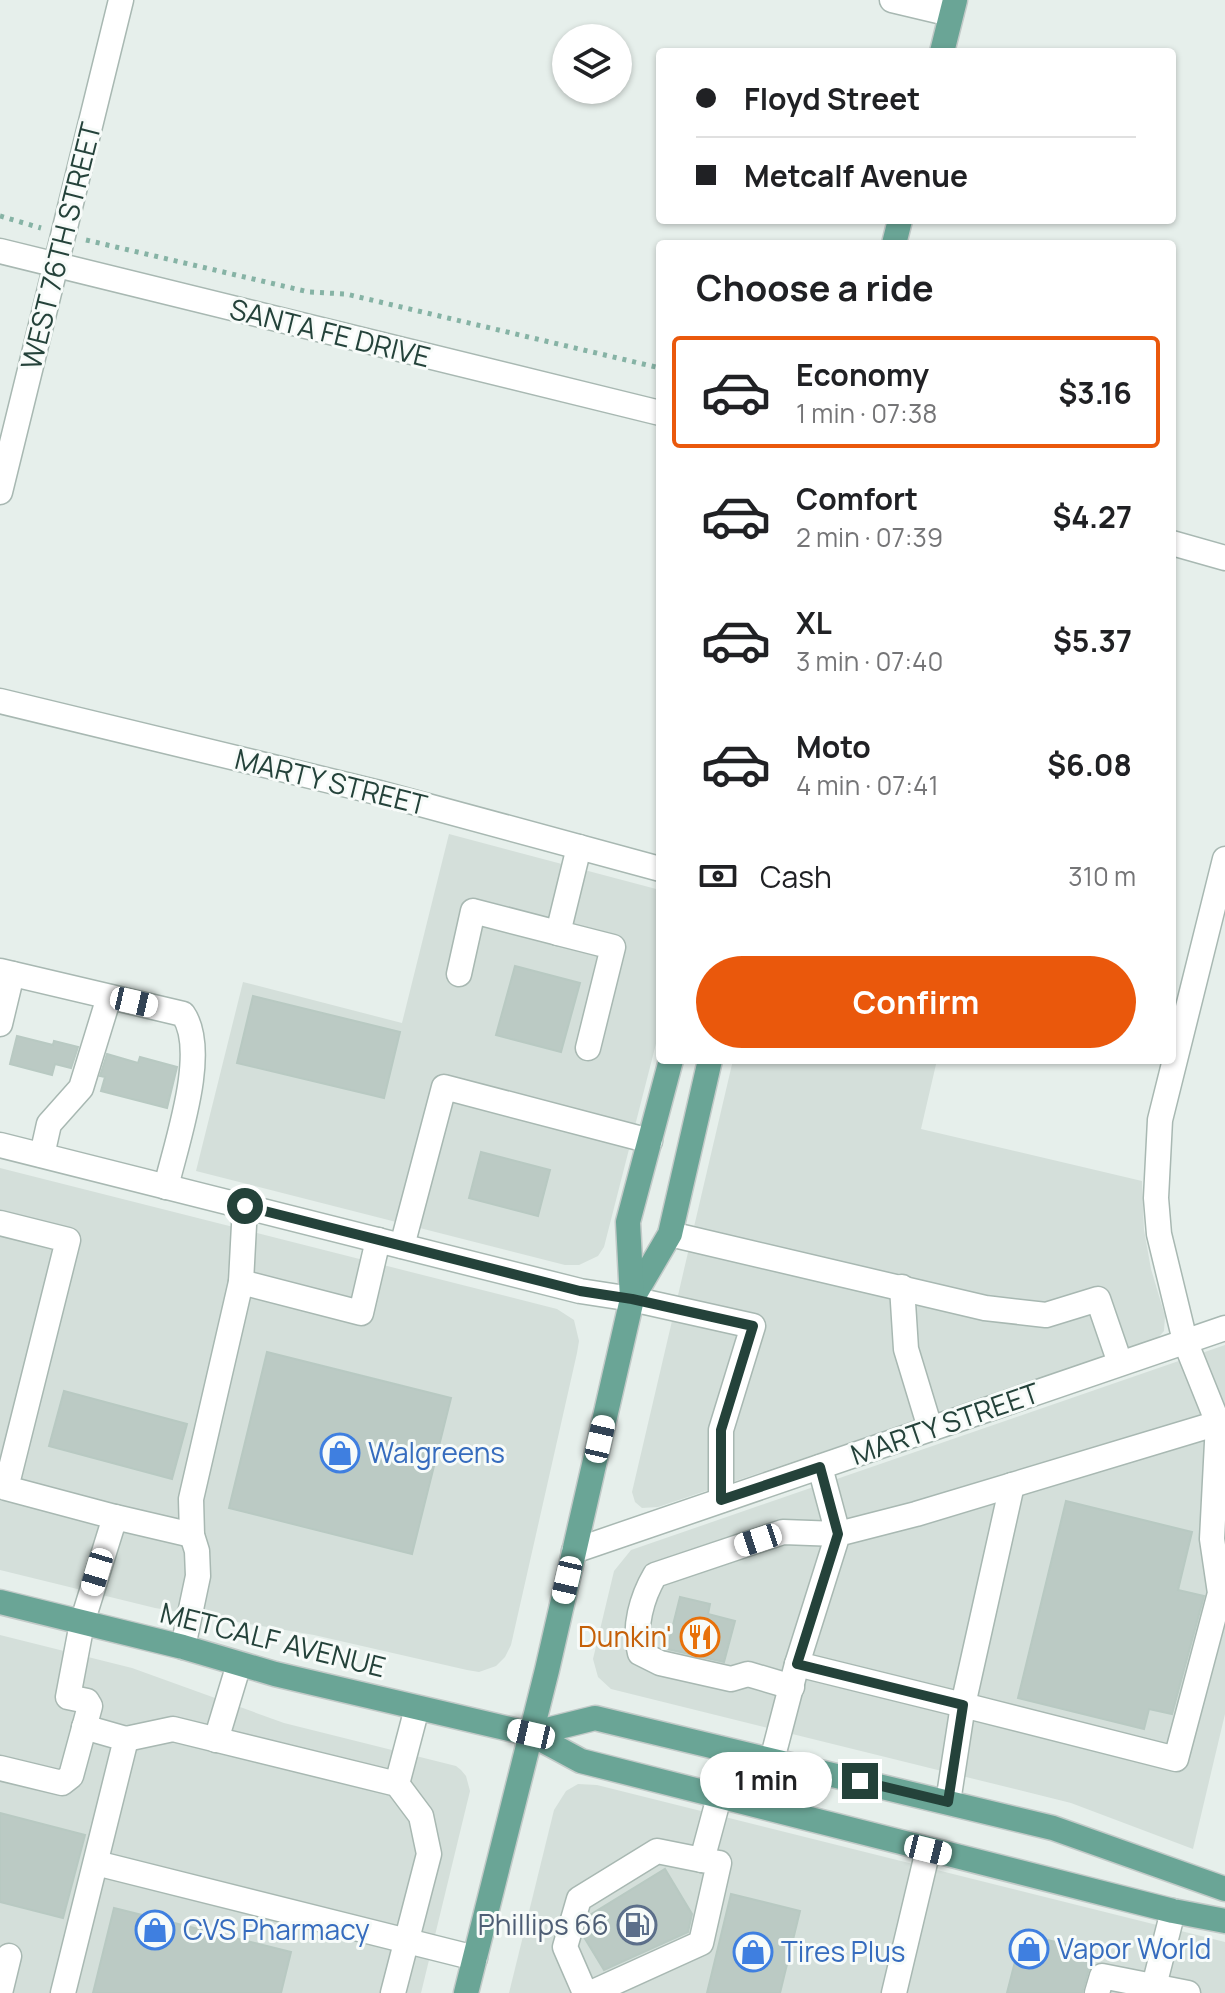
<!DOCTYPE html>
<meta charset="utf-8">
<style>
body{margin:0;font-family:Manrope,sans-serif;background:#f6f6f6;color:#202124;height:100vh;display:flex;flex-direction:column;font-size:30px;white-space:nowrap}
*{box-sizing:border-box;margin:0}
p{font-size:26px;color:#757577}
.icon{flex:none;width:44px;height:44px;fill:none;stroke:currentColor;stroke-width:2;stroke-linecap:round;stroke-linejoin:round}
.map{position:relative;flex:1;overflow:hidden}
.details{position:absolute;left:656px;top:240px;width:520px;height:824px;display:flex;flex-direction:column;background:#fff;border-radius:8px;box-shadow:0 2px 6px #0004}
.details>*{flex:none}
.hud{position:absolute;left:656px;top:48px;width:520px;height:176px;border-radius:8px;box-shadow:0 2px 6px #0004;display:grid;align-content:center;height:176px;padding:0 40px;background:#fff}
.buttons{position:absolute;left:552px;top:24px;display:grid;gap:16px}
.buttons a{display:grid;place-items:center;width:80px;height:80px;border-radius:50%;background:#fff;box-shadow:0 2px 6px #0004;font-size:40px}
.end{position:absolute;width:36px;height:36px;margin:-18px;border:10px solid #24423a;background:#fff;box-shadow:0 0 0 4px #fff}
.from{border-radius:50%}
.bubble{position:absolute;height:56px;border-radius:28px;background:#fff;box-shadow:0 2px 6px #0004;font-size:26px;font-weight:700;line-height:56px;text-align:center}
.car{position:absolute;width:24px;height:48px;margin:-24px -12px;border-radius:10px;box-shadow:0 0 6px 2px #0007;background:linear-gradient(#fff 24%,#345 0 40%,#fff 0 76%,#345 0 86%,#fff 0)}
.hud b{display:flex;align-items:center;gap:28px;height:76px;font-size:30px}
.hud b+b{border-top:2px solid #e0e0e0}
.hud i{width:20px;height:20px;background:#202124}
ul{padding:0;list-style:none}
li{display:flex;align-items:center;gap:24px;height:112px;margin:0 16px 12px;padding:0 24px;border:4px solid transparent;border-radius:8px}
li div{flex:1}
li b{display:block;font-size:30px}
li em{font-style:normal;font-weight:700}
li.current{border-color:#ea580c}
li>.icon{width:72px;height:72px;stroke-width:1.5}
h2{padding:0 40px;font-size:36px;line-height:96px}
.pay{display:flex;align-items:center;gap:20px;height:88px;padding:0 40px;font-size:30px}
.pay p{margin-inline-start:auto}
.button{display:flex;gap:16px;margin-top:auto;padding:16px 40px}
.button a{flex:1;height:92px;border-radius:48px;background:#ea580c;color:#fff;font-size:32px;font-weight:700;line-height:92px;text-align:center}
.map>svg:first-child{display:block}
.built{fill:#d4dfda}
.building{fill:#bbcac4;stroke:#b8c9c2;stroke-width:2}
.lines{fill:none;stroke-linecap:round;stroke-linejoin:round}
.minor-casing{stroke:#a8b8b2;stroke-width:27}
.major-casing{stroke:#c2cac8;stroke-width:27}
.path{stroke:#86b3a5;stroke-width:5;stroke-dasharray:4 6;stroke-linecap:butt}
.minor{stroke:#fff;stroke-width:24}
.major{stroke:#6aa596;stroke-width:24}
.route{stroke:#24423a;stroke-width:10}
.labels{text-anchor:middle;stroke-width:6;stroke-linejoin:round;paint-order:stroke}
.street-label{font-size:28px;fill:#24423a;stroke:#f7fbf9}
.shop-label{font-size:28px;fill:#366cbe;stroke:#f7fbf9;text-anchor:start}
.food-label{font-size:28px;fill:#c56008;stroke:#f7fbf9;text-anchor:end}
.service-label{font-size:28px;fill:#4e5e75;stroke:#f7fbf9;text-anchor:end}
</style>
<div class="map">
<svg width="1225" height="1993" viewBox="0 0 1225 1993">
<rect width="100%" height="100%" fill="#e6efeb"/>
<!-- built -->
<g class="built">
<polygon points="449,834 660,890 660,1028 604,1247 598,1256 579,1265 565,1265 196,1171 243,982 402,1023"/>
<polygon points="733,1060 937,1060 921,1129 1142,1181 1144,1230 1151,1269 1165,1316 1164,1331 1156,1340 658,1507 642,1508 635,1502 632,1492"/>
<polygon points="0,1168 557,1309 574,1320 579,1341 577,1353 511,1645 505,1657 496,1666 479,1672 467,1670 314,1635 155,1608 0,1570"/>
<polygon points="1225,1345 1225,1714 1193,1849 1071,1803 611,1689 598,1677 593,1659 614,1571 631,1550"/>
<polygon points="0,1635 132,1668 284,1723 456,1766 461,1770 466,1776 470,1791 421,1993 0,1993"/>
<polygon points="578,1784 597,1785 1225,1942 1225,1993 509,1993 554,1810 566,1791"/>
</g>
<!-- building -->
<g class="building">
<polygon points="515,966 580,983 561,1052 496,1035"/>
<polygon points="253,996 400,1032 384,1098 237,1063"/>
<polygon points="17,1036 53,1045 54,1041 78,1047 71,1068 55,1064 52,1075 10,1064"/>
<polygon points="107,1054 138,1063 140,1057 177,1067 167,1108 101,1091 105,1077 100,1076"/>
<polygon points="481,1152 550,1170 538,1216 469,1198"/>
<polygon points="267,1352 451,1398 412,1554 229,1508"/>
<polygon points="64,1391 187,1424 172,1479 49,1446"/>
<polygon points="1066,1501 1192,1532 1178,1590 1204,1596 1172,1714 1149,1709 1144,1729 1018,1698"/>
<polygon points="680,1597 710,1604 708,1614 735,1621 724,1662 667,1649"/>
<polygon points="0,1813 85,1835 63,1918 0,1902"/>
<polygon points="665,1869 692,1914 688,1932 604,1970 584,1937 590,1915"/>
<polygon points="731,1894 800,1911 780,1993 707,1993"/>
<polygon points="114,1908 291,1952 281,1993 93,1993"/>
<polygon points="1022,1934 1094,1951 1082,1993 1007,1993"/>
</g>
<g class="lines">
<!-- minor casing -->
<g class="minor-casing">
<g id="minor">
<polyline points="892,0 951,14"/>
<polyline points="0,251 660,413"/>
<polyline points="0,492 121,0"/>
<polyline points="1172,543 1225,558"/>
<polyline points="0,701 376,792 660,869"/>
<polyline points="558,933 613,947 588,1048"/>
<path d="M0,971L183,1014C209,1051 176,1144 166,1187"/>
<polyline points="459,974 473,911 558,933 579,847"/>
<polyline points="0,1024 12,974"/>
<polyline points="0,1145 580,1291 632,1299 753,1326 721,1430 721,1500"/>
<polyline points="42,1155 49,1124 81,1088 109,997"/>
<polyline points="0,1223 68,1240 6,1488 115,1517"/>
<polyline points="670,1234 985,1308 1046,1315 1098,1299 1120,1363"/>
<polyline points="402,1246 444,1087 650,1141"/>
<polyline points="241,1282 245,1206"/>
<polyline points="902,1287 906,1349 930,1428"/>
<polyline points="1218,1423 1185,1341 1159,1234 1156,1198 1160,1120 1225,859"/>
<polyline points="574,1551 1225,1328"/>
<polyline points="183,1647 198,1576 197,1551 192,1535 191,1499 241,1282 361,1313 378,1240"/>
<polyline points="797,1664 963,1705 1012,1485"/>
<path d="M792,1687L748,1674L731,1679L660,1663L640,1653C633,1628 642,1597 655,1575L783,1532L838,1534L820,1467"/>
<polyline points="126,1739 173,1729 397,1784 421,1816 429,1854 393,1993"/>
<polyline points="216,1740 239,1664"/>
<polyline points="772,1760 797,1664 838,1534 916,1514 1218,1423 1212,1539 1220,1593 1176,1759 963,1705 948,1802"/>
<polyline points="0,1768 62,1783 71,1776 90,1706 87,1701 68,1697 82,1623 115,1517 192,1535"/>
<polyline points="397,1784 417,1708"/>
<polyline points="96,1863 475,1958"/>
<polyline points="1154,1986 1173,1911"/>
<polyline points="0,1993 9,1956"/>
<polyline points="63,1993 126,1739 84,1727"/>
<polyline points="585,1993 565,1947 579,1899 657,1851 702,1860 719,1797"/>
<polyline points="591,1993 701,1943 719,1863 702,1860"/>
<polyline points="894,1993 928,1850"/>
<polyline points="1097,1993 1102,1976 1188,1993"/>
</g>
</g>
<!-- major casing -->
<g class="major-casing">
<g id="major">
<polyline points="942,52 955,0"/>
<polyline points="894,244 900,220"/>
<polyline points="632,1299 670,1234 710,1060"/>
<polyline points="0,1602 183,1647 275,1674 531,1734 581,1761 1173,1911 1225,1921"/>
<polyline points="531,1734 595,1718 1053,1828 1225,1889"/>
<polyline points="466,1993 547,1670 632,1299 628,1222 671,1060"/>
</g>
</g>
<!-- path -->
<g class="path">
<polyline points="0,216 41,228"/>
<polyline points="86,240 309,292 346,294 660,368"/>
</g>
<!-- minor -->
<use href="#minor" class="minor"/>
<!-- major -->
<use href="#major" class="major"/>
</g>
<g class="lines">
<!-- route -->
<polyline class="route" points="245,1206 580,1291 632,1299 753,1326 721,1430 721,1500 820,1467 838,1534 797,1664 963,1705 948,1802 860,1781"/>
</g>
<!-- icons -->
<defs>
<g id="shop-ring" transform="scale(2)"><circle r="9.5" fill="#f7fbf9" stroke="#3f7fe0" stroke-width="1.5"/><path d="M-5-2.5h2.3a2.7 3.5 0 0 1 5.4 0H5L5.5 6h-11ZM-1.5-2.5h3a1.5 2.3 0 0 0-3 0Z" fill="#3f7fe0"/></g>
<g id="restaurant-ring" transform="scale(2)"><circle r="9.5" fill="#f7fbf9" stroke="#e8710a" stroke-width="1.5"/><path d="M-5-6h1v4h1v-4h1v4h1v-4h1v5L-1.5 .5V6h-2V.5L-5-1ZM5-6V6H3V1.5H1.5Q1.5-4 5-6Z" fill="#e8710a"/></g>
<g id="fuel-ring" transform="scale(2)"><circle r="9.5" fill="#f7fbf9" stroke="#5c6f8a" stroke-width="1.5"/><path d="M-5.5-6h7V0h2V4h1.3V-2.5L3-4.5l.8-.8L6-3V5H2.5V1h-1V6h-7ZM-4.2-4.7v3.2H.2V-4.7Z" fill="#5c6f8a"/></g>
</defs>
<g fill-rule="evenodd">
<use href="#shop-ring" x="340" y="1453"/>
<use href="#restaurant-ring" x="700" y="1637"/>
<use href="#fuel-ring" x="637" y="1925"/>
<use href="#shop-ring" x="155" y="1930"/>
<use href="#shop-ring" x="1029" y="1949"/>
<use href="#shop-ring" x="753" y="1952"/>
</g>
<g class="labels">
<!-- street labels -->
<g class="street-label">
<text transform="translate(61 246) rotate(-76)" y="10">WEST 76TH STREET</text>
<text transform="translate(330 333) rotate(14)" y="10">SANTA FE DRIVE</text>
<text transform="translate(331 782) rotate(14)" y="10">MARTY STREET</text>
<text transform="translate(945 1424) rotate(-19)" y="10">MARTY STREET</text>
<text transform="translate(273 1640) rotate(14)" y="10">METCALF AVENUE</text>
</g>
<!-- shop labels -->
<g class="shop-label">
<text x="368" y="1463">Walgreens</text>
<text x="183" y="1940">CVS Pharmacy</text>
<text x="1057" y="1959">Vapor World</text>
<text x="781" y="1962">Tires Plus</text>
</g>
<!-- food labels -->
<g class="food-label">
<text x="672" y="1647">Dunkin'</text>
</g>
<!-- service labels -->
<g class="service-label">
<text x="609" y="1935">Phillips 66</text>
</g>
</g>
</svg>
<div class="buttons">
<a><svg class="icon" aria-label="layers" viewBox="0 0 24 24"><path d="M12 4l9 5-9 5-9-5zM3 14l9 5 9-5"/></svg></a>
</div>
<i class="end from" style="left:245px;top:1206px"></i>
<i class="end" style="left:860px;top:1781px"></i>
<div class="bubble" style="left:700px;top:1752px;width:132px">1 min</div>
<i class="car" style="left:134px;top:1002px;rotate:103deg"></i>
<i class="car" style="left:600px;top:1439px;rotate:13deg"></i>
<i class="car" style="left:758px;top:1540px;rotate:252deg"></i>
<i class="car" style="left:97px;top:1572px;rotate:197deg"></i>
<i class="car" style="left:567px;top:1580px;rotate:193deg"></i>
<i class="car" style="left:531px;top:1734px;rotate:283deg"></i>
<i class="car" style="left:928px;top:1850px;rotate:104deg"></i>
<div class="hud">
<b><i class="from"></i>Floyd Street</b>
<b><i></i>Metcalf Avenue</b>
</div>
<section class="details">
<h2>Choose a ride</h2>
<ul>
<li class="current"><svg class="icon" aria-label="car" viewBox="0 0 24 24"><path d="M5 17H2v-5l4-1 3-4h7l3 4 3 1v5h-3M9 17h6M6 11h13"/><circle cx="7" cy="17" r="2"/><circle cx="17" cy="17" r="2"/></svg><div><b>Economy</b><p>1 min · 07:38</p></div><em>$3.16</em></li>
<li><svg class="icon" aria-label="car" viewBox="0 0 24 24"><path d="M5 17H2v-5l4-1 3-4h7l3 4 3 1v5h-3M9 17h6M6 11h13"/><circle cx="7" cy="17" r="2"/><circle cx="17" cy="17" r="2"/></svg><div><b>Comfort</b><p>2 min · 07:39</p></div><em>$4.27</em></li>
<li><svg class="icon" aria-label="car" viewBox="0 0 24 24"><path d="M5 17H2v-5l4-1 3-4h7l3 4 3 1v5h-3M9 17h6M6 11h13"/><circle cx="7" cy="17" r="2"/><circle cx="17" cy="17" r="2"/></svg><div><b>XL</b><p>3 min · 07:40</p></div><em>$5.37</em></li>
<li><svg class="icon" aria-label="car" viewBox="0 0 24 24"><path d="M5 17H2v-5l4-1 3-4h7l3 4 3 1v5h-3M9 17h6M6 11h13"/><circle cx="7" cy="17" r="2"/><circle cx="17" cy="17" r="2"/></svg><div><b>Moto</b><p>4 min · 07:41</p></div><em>$6.08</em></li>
</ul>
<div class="pay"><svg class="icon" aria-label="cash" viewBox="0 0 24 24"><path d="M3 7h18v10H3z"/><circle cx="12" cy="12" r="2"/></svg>Cash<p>310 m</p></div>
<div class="button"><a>Confirm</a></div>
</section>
</div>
